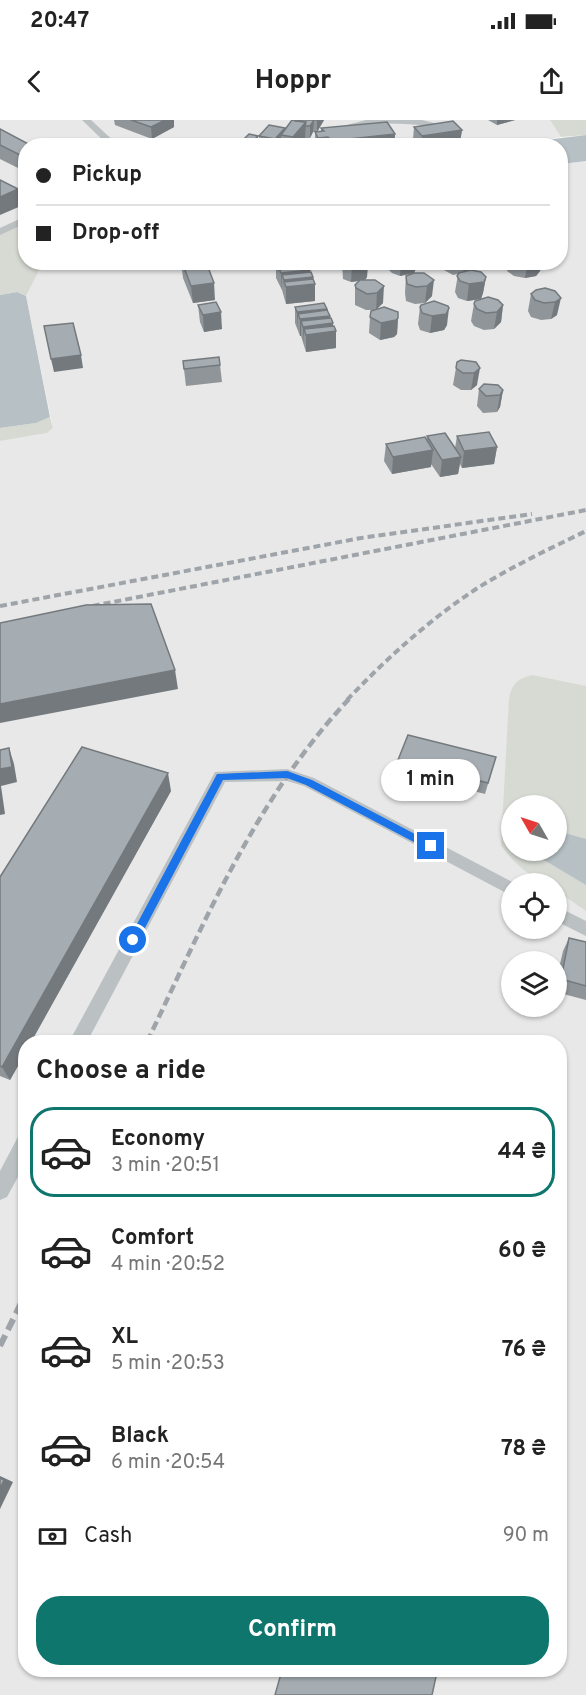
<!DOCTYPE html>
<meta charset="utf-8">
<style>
body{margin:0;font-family:Overpass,sans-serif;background:#f6f6f6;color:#222;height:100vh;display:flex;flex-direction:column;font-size:22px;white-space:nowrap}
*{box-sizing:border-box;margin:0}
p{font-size:20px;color:#767676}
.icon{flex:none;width:33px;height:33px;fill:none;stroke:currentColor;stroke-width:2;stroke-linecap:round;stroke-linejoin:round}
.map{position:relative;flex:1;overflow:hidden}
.side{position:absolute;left:18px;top:915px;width:549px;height:642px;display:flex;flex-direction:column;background:#fff;border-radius:24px;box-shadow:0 2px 4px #0004}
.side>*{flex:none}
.hud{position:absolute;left:18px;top:18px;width:550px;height:132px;border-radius:24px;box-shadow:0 2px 4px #0004;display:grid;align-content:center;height:132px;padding:0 18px;background:#fff}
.needle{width:39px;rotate:309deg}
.tools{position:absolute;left:501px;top:675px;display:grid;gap:12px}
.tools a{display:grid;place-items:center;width:66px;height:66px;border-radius:50%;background:#fff;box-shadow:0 2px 4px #0004;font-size:30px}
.end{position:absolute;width:27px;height:27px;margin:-14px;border:8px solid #1a73e8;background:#fff;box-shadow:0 0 0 3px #fff}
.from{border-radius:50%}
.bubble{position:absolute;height:42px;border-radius:21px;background:#fff;box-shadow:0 2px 4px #0004;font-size:20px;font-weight:700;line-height:42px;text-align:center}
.hud b{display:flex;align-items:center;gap:21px;height:57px;font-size:22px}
.hud b+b{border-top:2px solid #e0e0e0}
.hud i{width:15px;height:15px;background:#222}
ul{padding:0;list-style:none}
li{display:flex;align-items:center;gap:18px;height:90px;margin:0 12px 9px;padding:0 6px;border:3px solid transparent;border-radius:24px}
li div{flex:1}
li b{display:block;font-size:22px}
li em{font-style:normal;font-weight:700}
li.active{border-color:#0f766e}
li>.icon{width:54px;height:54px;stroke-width:1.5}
h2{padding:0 18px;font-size:27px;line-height:72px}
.pay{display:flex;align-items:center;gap:15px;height:66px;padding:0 18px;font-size:22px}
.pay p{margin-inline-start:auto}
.action{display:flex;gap:12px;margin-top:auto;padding:12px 18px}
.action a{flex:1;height:69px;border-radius:24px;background:#0f766e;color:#fff;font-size:24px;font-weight:700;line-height:69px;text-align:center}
.status{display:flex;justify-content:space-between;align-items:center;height:42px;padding:0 30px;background:#fff;direction:ltr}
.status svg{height:16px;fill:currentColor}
header{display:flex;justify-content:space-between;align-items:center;height:78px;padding:0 18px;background:#fff;font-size:27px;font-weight:700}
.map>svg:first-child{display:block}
.built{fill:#e7e8e7;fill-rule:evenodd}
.green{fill:#d6dad3;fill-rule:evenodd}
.water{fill:#b7c1c5}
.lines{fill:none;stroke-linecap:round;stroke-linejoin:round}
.lane{fill:#bbc0c3;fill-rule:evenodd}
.rail-far2{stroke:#9ea4a9;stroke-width:4;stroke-dasharray:7 4;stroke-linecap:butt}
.rail-far1{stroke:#9ea4a9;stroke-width:4.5;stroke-dasharray:9 4.5;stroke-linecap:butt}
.rail{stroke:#9ea4a9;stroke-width:6;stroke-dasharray:12 6;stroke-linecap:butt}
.wall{fill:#8f9599}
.shaded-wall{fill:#74797d}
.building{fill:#a6adb2;stroke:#74797d;stroke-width:1.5}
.route{fill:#1a73e8}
</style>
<div class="status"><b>20:47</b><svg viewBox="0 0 49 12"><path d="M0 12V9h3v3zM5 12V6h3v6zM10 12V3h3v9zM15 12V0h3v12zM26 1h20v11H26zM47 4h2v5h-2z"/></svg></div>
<header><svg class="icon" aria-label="back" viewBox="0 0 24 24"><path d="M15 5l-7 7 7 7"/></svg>Hoppr<svg class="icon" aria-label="share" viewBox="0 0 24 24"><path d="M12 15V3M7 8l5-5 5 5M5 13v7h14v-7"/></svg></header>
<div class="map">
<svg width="586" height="1575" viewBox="0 0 586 1575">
<rect width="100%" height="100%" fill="#f6f6f3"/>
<!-- built -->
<g class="built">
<polygon points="0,0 550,0 561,17 507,26 26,26 25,99 0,112"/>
<path d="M586,41V1575H0V321L47,313L53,308L26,176L43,143L561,142V44ZM512,686H556V730H512ZM512,764H556V808H512ZM512,842H556V886H512ZM26,922H560V1550H26Z"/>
</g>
<!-- green -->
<g class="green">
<polygon points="550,0 586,0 586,15 561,17"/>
<polygon points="25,99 26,142 43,143 26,176 17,172 0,175 0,112"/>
<polygon points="50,297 53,308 47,313 0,321 0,308 36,303"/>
<path d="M532,555L586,566V791L557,771L556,764C535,763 512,742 501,725L509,579C512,563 518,559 532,555ZM512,686H556V730H512Z"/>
</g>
<!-- water -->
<g class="water">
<polygon points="586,15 586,41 561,44 561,26 507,25"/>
<polygon points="17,172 26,176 50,297 36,303 0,308 0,175"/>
<polygon points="557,711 586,719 586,765 529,731 556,730"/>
</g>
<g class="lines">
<!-- lane -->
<g class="lane">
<polygon points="82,0 91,0 119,26 109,26"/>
<path d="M366,0H422L434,3L430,6C401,4 372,0 345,11C332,16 326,26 311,26L339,7Z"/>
<polygon points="26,96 26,103 0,115 0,108"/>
<polygon points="287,649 314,658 516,764 512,764 512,776 304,666 287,661 225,662 87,922 69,922 215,652"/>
<polygon points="556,786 586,801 586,816 556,801"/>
<polygon points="26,1013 26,1042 7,1077 0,1080 0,1051 19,1015"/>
</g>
<!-- rail-far2 -->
<g class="rail-far2">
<polyline points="0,486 361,418 532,394"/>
<polyline points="82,488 586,390"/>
<path d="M347,580C386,539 429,500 476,469C511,447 549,429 586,411"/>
</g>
<!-- rail-far1 -->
<path class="rail-far1" d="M147,922C205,801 256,678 349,579"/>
<!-- rail -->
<polyline class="rail" points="0,1226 26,1173"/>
</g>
<!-- wall -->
<g class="wall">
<polygon points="114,0 174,0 174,7 152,19 115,5"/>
<polygon points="324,0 317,12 321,12 321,8 395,14 394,26 315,26 315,12 317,12 313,12 310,18 305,18 299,26 259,26 259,16 285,8 285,9 295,1"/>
<polygon points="488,0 515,0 497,5"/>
<polygon points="414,7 462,10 460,22 436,26 418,26 413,19"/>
<polygon points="0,9 26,26 26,52 0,39"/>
<polygon points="258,16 258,26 242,26 241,22"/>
<polygon points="181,142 215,180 193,183 183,158"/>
<polygon points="276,142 307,145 310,152 313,157 315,164 315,181 286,184 282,170 276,158"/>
<polygon points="342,142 368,142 367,157 365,160 351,162 343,159"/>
<polygon points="390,142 417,142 416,148 414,153 424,153 432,176 425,183 415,184 406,181 405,173 406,156 413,153 400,156 392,153 389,150"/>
<polygon points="443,142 470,142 468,150 486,157 483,173 481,179 467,181 458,178 455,172 458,154 453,155 442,149"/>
<polygon points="509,142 542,142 540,151 536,156 525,158 514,156 507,151"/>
<polygon points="375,160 383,183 376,189 398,198 397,214 394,217 380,220 369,213 370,197 375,190 366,190 355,185 355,165"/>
<polygon points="555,171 557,195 551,199 541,200 531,197 528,191 531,174"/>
<polygon points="474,184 503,185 501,202 494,209 484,210 474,206 471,201"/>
<polygon points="198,185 222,209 204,212 200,202"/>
<polygon points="295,187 327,189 330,198 333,203 333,206 336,211 336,228 306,232 301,216 300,216 295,203"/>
<polygon points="420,187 447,205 444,210 430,213 420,210 418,204"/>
<polygon points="183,241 220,245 222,262 186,266"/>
<polygon points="457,242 476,242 477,265 471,270 461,270 453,265"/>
<polygon points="479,269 503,270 500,287 497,292 483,293 477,286"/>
<polygon points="427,316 455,328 457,316 497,327 494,344 462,348 460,344 458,354 440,357 431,344 431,347 392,354 384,341 386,324 427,319"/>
<polygon points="496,637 485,674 397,651 398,640"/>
<polygon points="171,671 10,960 0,956 0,757"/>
<polygon points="569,818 586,822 586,880 556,872 556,861 563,831"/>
</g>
<!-- shaded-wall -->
<g class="shaded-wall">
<polygon points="165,0 174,0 174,7 152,19 151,7"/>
<polygon points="314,0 313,12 310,18 310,6"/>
<polygon points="317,0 324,0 317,12"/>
<polygon points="497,0 515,0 497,5"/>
<polygon points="306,2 305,18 299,26 293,26 293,17"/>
<polygon points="285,8 285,16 281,15 281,26 275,26 275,19"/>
<polygon points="462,10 460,22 436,26 421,26 422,16"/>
<polygon points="395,14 394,26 331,26 331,21"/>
<polygon points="258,16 258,26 251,26 251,23"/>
<polygon points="328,17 327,26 318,26 318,18"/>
<polygon points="18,69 21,86 0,95 0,77"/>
<polygon points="368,142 367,157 365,160 351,162 352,145"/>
<polygon points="401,142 417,142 416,148 414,153 400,156"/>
<polygon points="464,142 470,142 469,150 463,154"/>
<polygon points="528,142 542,142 540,151 536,156 525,158"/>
<polygon points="307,143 307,150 310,150 309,157 313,157 313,164 315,164 315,181 286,184 286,167 284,162 284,177 284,160 282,155 281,170 281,153 279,148 279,163 279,146"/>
<polygon points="486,157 483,173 481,179 467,181 469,164"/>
<polygon points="434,160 432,176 425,183 427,166"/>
<polygon points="214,163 215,180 193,183 191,166"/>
<polygon points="384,166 383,183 376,190 377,173"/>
<polygon points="561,178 557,195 551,199 555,182"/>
<polygon points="503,185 501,202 494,209 497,192"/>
<polygon points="449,188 447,205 444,210 430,213 432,196"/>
<polygon points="327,189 326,196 330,196 330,204 333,203 333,212 336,211 336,228 306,232 306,215 304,209 303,224 303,207 301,201 301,216 300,216 300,199 298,194 297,209 297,192"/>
<polygon points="221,192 222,209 204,212 203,195"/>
<polygon points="398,198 397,214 394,217 380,220 381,203"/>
<polygon points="81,235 83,248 54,252 51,239"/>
<polygon points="480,248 477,265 471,270 474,253"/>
<polygon points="503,270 500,287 497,292 500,275"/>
<polygon points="497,327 494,344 462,348 464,331"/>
<polygon points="433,330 431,347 392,354 393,337"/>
<polygon points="461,337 458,354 440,357 442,340"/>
<polygon points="175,550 178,569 0,603 0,584"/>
<polygon points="9,628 14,644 17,662 1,666 5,694 0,695 0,649"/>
<polygon points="168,653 171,671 31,922 26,922 26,932 10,960 2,947"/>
<polygon points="0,1356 13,1362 0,1389"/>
</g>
<!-- building -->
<g class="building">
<polygon points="131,0 165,0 151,7"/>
<polygon points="292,0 306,2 293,17 281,15"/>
<polygon points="295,0 317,0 314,0 310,6 305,6 306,2 295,1"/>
<polygon points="453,1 462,10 422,16 414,7"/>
<polygon points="387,2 395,14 331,21 328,17 318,18 315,12 324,11 321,8"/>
<polygon points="269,5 285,8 275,19 259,16"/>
<polygon points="0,9 32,26 26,26 26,38 0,25"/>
<polygon points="249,14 258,16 251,23 241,22"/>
<polygon points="0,60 18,69 0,77"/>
<polygon points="182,142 206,142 214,163 191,166"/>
<polygon points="277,142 307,142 307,143 279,146"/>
<polygon points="344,142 366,142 352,145"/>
<polygon points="308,145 310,150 281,153 279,148"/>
<polygon points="471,150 481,152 486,157 484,162 469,164 460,161 457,156 459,153"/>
<polygon points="311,152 313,157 284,160 282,155"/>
<polygon points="414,153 424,153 434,160 427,166 416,167 407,164 406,156"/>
<polygon points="313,159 315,164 286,167 284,162"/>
<polygon points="360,160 375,160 384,166 377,173 367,174 356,168 355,165"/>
<polygon points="545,168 555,171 561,178 555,182 544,183 535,180 531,174 536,170"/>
<polygon points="488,177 498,180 503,185 497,192 486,193 477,189 474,184 475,181"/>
<polygon points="434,181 448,186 449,188 446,194 432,196 422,193 420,187 421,185"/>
<polygon points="216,182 221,192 203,195 198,185"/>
<polygon points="324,183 327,189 297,192 295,187"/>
<polygon points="384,187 398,192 398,198 396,200 381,203 370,197 371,191"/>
<polygon points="327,190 330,196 300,199 298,194"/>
<polygon points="331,198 333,203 303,207 301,201"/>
<polygon points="73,203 81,235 51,239 44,206"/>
<polygon points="334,206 336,211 306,215 304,209"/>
<polygon points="219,237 220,245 184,249 183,241"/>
<polygon points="461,240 476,242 480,248 474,253 463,253 456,248 457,242"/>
<polygon points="484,264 498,265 503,270 500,275 486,276 479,269"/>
<polygon points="489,312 497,327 464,331 457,316"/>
<polygon points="445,313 461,337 442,340 427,316"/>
<polygon points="425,317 433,330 393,337 386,324"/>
<polygon points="151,484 175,550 0,584 0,503 86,485"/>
<polygon points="408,615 496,637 488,663 398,640"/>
<polygon points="82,627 168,653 2,947 0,946 0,757"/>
<polygon points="9,628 12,647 0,649 0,630"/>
<polygon points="569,818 586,822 586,866 561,859"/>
<polygon points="0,1358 4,1360 0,1369"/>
<polygon points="282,1550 431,1550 437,1552 432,1575 275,1575"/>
</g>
<!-- route -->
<polygon class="route" points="287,651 312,660 434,724 434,729 427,729 306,665 287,658 223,660 137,823 130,823 130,817 217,654"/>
</svg>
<div class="tools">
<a><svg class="needle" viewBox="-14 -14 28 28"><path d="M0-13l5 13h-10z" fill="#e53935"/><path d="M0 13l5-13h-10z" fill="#767676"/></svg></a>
<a><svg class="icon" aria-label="locate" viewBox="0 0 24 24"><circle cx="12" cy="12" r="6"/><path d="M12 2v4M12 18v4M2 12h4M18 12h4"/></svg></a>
<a><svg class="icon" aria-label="layers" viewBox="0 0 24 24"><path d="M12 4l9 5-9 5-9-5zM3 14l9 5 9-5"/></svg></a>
</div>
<i class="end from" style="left:133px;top:820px"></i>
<i class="end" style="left:431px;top:726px"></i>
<div class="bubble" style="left:381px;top:639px;width:99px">1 min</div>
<div class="hud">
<b><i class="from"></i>Pickup</b>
<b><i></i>Drop-off</b>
</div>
<section class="side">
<h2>Choose a ride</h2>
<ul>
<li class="active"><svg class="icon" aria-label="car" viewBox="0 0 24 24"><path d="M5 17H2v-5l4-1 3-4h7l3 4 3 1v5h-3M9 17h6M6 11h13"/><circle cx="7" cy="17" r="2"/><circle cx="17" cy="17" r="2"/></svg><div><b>Economy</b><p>3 min · 20:51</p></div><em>44 ₴</em></li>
<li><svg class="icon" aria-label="car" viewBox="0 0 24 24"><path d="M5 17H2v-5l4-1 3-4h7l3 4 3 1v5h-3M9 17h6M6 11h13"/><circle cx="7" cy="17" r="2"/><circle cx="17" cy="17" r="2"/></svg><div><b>Comfort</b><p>4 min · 20:52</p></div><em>60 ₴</em></li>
<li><svg class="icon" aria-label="car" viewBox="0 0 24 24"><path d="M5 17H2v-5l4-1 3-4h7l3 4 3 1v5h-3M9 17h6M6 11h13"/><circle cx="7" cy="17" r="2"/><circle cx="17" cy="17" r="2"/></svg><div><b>XL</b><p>5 min · 20:53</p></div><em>76 ₴</em></li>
<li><svg class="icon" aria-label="car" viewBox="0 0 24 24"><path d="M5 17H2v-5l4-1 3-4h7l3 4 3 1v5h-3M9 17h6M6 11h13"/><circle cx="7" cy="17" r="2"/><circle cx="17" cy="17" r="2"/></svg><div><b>Black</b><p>6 min · 20:54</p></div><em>78 ₴</em></li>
</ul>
<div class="pay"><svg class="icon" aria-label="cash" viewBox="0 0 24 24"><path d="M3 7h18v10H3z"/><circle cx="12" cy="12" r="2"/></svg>Cash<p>90 m</p></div>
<div class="action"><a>Confirm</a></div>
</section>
</div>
